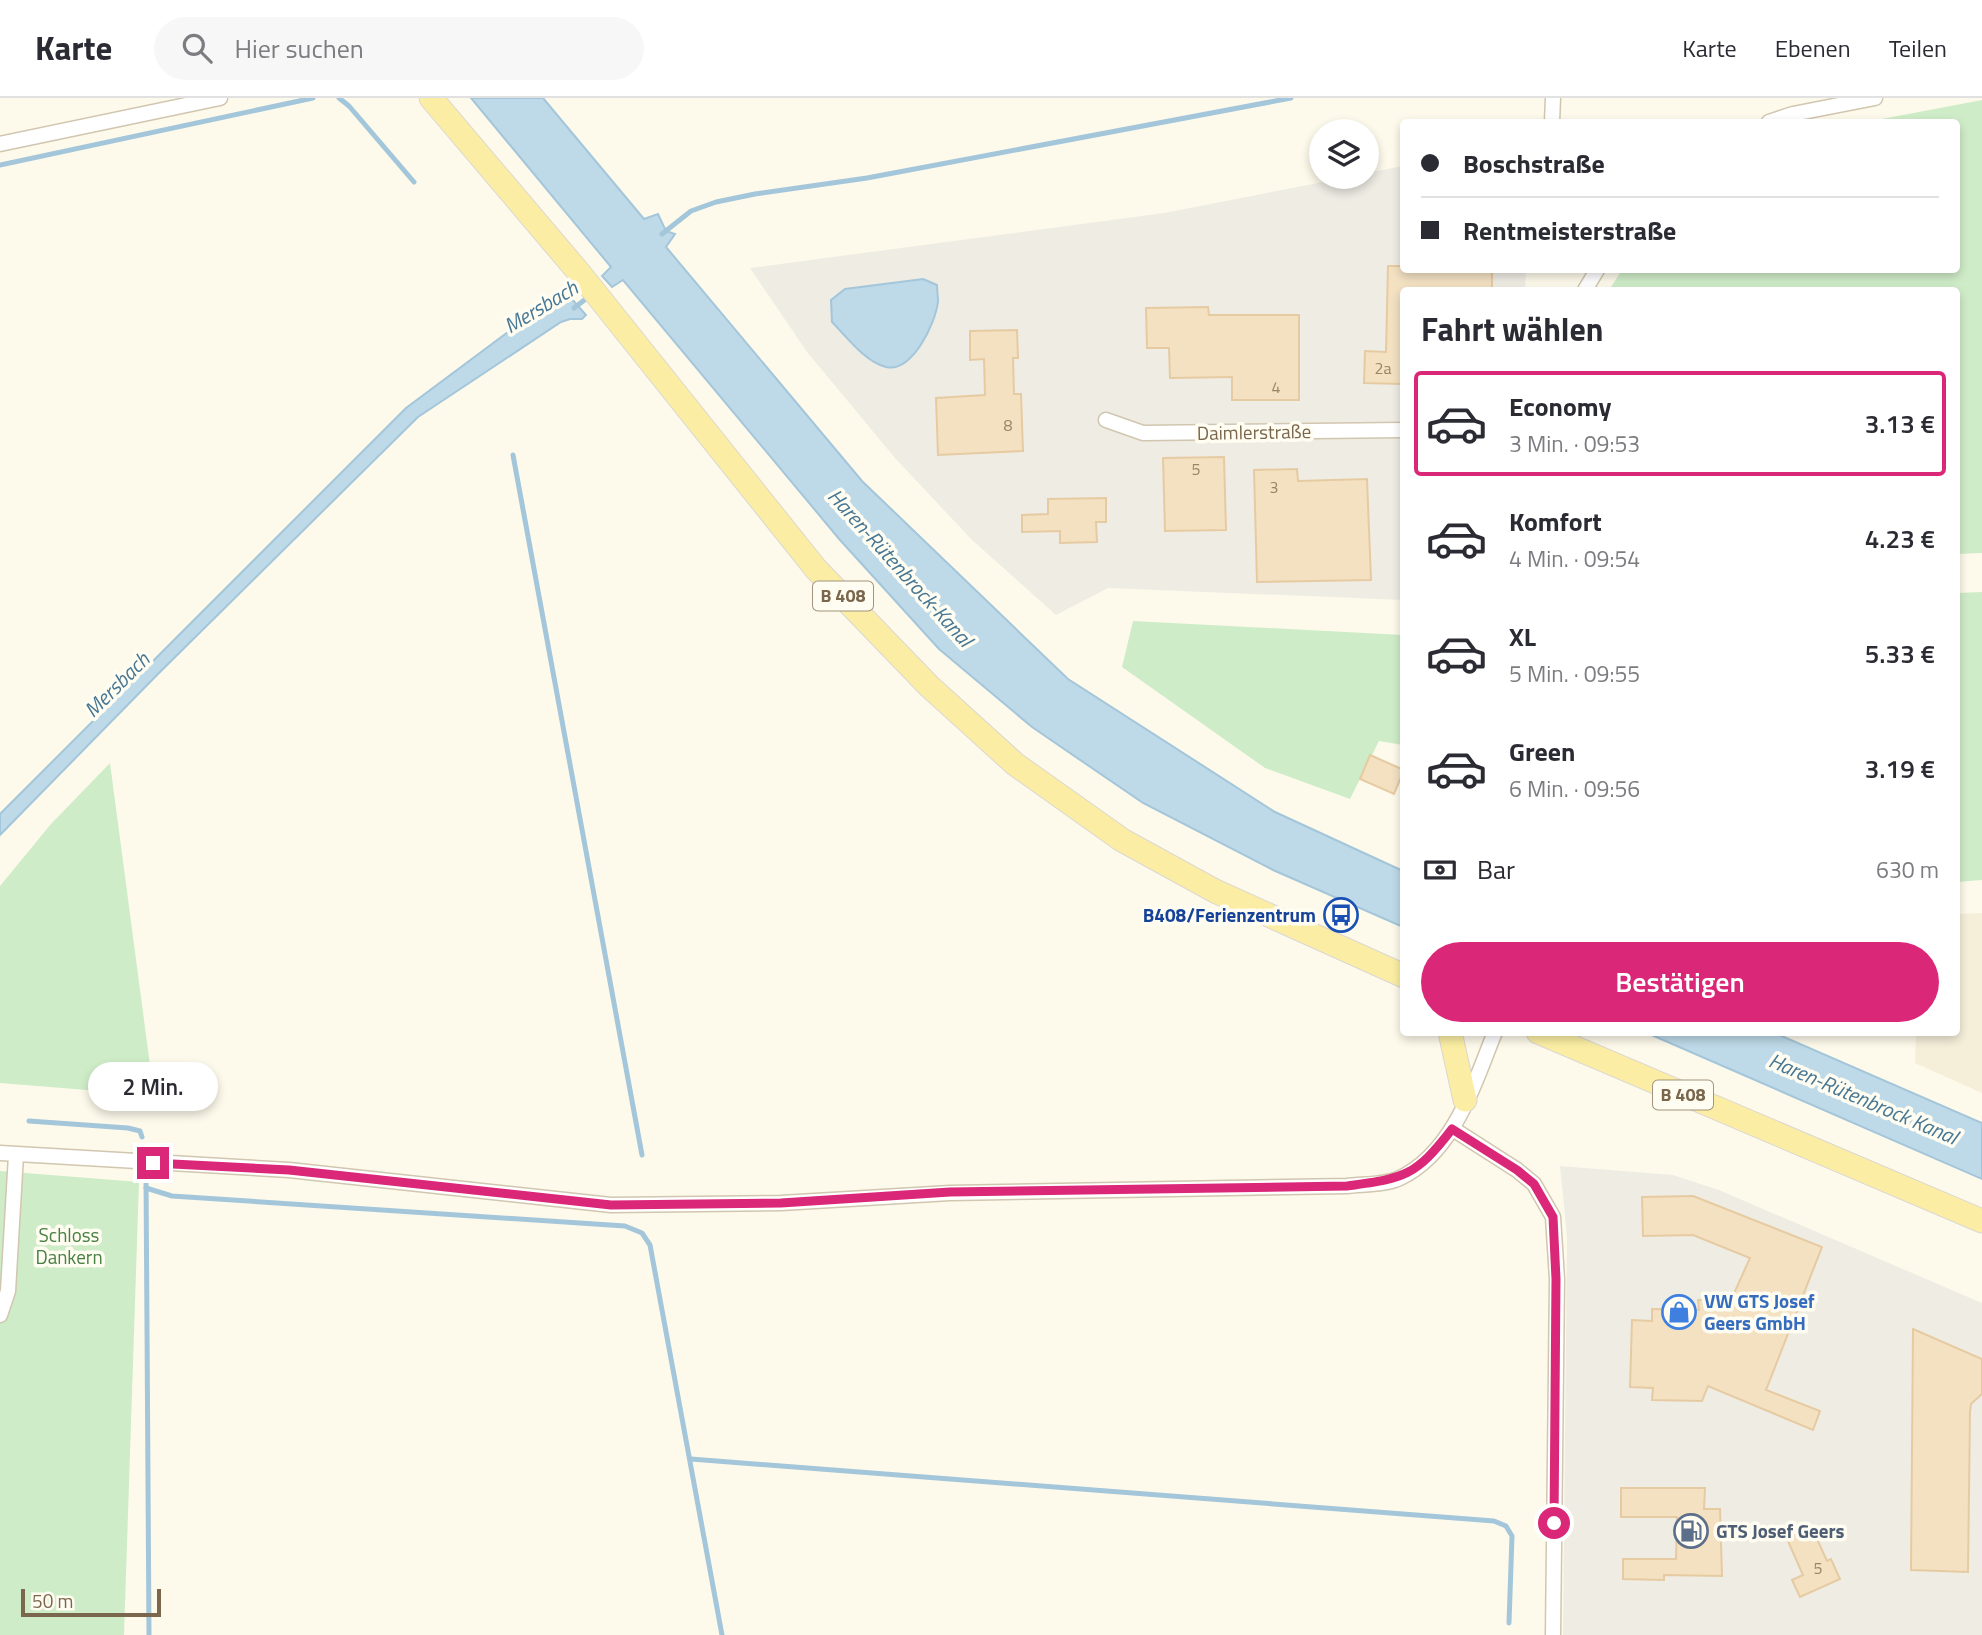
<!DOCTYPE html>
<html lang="de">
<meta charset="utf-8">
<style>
body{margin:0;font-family:"Titillium Web",sans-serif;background:#f7f7f7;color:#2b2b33;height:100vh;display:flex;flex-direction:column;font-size:26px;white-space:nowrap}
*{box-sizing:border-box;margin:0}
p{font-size:23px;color:#7c7c81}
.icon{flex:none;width:38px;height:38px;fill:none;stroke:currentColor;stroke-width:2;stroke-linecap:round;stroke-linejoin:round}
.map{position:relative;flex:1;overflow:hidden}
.drawer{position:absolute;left:1400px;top:189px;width:560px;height:749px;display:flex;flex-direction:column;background:#fff;border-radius:7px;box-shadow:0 4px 10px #0003}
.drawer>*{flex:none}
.hud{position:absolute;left:1400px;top:21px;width:560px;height:154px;border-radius:7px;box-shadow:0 4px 10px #0003;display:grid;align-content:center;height:154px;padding:0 21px;background:#fff}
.fabs{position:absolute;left:1309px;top:21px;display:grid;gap:14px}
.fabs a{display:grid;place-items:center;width:70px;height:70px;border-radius:50%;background:#fff;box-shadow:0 4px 10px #0003;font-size:35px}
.scale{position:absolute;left:21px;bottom:18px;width:140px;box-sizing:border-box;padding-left:7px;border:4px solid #7a674d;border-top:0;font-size:19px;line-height:24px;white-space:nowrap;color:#7a674d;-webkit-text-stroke:5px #fffdf2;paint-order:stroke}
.end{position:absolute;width:32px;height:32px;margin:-16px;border:9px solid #db2777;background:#fff;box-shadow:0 0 0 4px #fff}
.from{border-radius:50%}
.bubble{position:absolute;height:49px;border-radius:24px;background:#fff;box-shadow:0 4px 10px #0003;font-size:23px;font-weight:600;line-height:49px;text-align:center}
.hud b{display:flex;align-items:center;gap:24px;height:66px;font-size:26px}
.hud b+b{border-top:2px solid #e1e1e2}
.hud i{width:18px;height:18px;background:#2b2b33}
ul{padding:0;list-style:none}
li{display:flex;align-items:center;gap:21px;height:105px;margin:0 14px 10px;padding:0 7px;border:4px solid transparent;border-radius:7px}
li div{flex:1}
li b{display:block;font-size:26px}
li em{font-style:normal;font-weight:600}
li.on{border-color:#db2777}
li>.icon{width:63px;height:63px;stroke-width:1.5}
h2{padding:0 21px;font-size:32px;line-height:84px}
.pay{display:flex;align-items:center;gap:18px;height:77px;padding:0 21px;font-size:26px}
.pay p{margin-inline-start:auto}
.action{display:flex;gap:14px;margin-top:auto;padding:14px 21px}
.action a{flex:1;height:80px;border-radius:42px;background:#db2777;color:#fff;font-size:28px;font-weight:600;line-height:80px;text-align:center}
header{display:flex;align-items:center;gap:42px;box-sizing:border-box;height:98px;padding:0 35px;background:#fff;border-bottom:2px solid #e1e1e2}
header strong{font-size:33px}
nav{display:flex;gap:38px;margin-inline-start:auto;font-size:24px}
.search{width:490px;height:63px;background:#f7f7f7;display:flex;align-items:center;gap:18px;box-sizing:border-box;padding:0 24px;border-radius:38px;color:#7c7c81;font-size:26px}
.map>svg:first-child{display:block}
.residential{fill:#f5eed9}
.industrial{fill:#efece4}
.green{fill:#cfecc8}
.water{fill:#bed9e8;stroke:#a4c6da;stroke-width:2}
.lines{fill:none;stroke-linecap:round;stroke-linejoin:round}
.stream{stroke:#a4c6da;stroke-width:5}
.building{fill:#f3e1c2;stroke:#e6cba2;stroke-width:2}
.street-casing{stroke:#d1c6af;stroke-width:17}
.primary-casing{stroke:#dcd7d1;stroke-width:25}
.street{stroke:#fff;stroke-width:14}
.primary{stroke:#fbeea4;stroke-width:23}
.route{stroke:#db2777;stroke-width:9}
.labels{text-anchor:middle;stroke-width:7;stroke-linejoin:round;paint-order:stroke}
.number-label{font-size:16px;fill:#98866a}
.shield{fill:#fffdf2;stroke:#a2947e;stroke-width:2}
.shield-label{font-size:18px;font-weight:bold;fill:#7a674d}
.street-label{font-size:19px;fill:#7a674d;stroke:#fffdf2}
.transit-label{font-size:19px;font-weight:bold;fill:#164399;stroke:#fffdf2;text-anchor:end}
.park-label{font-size:19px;fill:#488044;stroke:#fffdf2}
.shop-label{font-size:19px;font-weight:bold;fill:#366cbe;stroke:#fffdf2;text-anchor:start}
.service-label{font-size:19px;font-weight:bold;fill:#4e5e75;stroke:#fffdf2;text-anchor:start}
.water-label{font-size:21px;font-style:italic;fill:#487794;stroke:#fffdf2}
</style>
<header>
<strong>Karte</strong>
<div class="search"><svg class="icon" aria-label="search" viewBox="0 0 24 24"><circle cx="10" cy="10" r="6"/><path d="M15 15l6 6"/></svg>Hier suchen</div>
<nav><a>Karte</a><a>Ebenen</a><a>Teilen</a></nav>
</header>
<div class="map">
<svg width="1982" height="1537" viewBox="0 0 1982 1537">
<rect width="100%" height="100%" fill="#fdfaeb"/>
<!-- residential -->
<polygon class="residential" points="1982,815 1982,995 1915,965 1916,935 1956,934 1957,816"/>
<!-- industrial -->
<g class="industrial">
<polygon points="1403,68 1404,172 1526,172 1525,192 1404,192 1403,502 1108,490 1056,517 972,442 895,360 807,254 750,170 1164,115 1349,79 1367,79 1367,75"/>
<polygon points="1560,1068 1673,1077 1719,1092 1982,1205 1982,1537 1563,1537 1567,1139"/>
</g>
<!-- green -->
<g class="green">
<polygon points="1982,2 1982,455 1957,456 1956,192 1609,192 1622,172 1956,172 1956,24 1866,24"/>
<polygon points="1982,494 1982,782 1957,784 1957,495"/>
<polygon points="1133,523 1403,537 1403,647 1379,643 1350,701 1265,670 1122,569"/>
<polygon points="110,665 155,1005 87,992 0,985 0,788 51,726"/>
<polygon points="0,1073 139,1084 124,1537 0,1537"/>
</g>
<!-- water -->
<g class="water">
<polygon points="471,0 543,0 644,121 658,116 666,133 675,136 666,149 862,383 1068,581 1275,714 1403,773 1403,829 1273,772 1143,705 1032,629 939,551 840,442 623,182 612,189 602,178 611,169"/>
<path d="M923,181L937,187C937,192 938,198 938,203C936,225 912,275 886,269C865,264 846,238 832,224L831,202L845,191Z"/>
<polygon points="571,200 586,217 582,221 570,221 561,224 418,319 158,576 0,737 0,716 406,310 547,205 566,204"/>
<polygon points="1647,935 1775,935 1982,1025 1982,1081"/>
</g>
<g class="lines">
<!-- stream -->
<g class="stream">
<polyline points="339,0 349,8 414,84"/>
<polyline points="0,67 313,0"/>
<polyline points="662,136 691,113 716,104 755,96 867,80 1291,0"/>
<polyline points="574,210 591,197"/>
<polyline points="513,357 642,1057"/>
<polyline points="29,1023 128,1030 140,1033 142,1039"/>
<polyline points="146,1077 149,1537"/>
<polyline points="146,1090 172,1098 625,1128 642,1135 650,1147 722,1537"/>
<polyline points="691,1361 1494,1423 1506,1428 1512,1438 1509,1525"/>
</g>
</g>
<!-- building -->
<g class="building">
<polygon points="1388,168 1404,168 1404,172 1492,172 1492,192 1404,192 1401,286 1364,285 1365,253 1386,254"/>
<polygon points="1208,209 1209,217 1299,217 1299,302 1232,302 1232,279 1170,280 1169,250 1147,250 1146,210"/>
<polygon points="1017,232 1018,260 1013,260 1014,296 1021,296 1023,353 938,357 936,300 985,297 984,261 970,262 970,233"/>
<polygon points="1224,359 1226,432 1165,433 1163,360"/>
<polygon points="1297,371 1298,383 1367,381 1371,482 1257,484 1254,372"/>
<polygon points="1106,400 1106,424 1096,424 1097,444 1060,445 1060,433 1022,434 1022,417 1048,416 1048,401"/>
<polygon points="1370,657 1404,672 1394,696 1360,681"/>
<polygon points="1693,1098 1822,1149 1766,1292 1820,1313 1813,1332 1708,1288 1702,1303 1652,1302 1653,1290 1630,1289 1632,1222 1652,1223 1652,1211 1699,1212 1698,1202 1731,1202 1750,1160 1693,1137 1643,1138 1642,1099"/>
<polygon points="1913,1231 1982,1261 1982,1296 1971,1306 1970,1314 1968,1474 1911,1472"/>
<polygon points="1621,1390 1705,1390 1704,1411 1720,1411 1722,1478 1664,1477 1664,1482 1623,1481 1623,1461 1676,1461 1677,1419 1621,1419"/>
<polygon points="1812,1430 1827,1463 1831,1461 1840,1481 1800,1499 1792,1482 1803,1477 1787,1441"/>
</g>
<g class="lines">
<!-- street casing -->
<g class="street-casing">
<g id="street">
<polyline points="1552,24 1553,0"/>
<polyline points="1769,24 1793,16 1875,0"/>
<polyline points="0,46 220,0"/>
<polyline points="1585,192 1597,172"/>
<polyline points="1106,322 1143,335 1404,332"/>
<polyline points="1453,1031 1517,1072 1534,1086 1553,1119 1557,1181 1553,1537"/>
<path d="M0,1055L289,1072L611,1107L781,1105L950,1095L1347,1088C1363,1086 1386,1087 1400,1080C1454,1054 1474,986 1495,934"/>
<polyline points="0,1217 8,1193 16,1057"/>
</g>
</g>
<!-- primary casing -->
<g class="primary-casing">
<g id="primary">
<polyline points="431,0 581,177 816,471 929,588 1015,666 1122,742 1215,793 1404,878"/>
<polyline points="1450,934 1465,1002"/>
<polyline points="1538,934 1982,1123"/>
</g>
</g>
<!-- street -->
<use href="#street" class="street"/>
<!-- primary -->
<use href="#primary" class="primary"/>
</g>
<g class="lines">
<!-- route -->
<path class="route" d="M153,1065L289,1072L611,1107L781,1105L950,1094L1347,1088C1405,1080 1415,1079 1452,1031L1517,1072L1534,1086L1553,1119L1556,1181L1554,1425"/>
</g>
<!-- icons -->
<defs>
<g id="bus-ring" transform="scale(1.75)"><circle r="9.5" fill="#fffdf2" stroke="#1a4fb4" stroke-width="1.5"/><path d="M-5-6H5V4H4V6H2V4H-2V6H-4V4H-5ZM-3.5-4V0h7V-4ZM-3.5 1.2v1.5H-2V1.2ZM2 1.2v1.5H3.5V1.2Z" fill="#1a4fb4"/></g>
<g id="shop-ring" transform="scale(1.75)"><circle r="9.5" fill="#fffdf2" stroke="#3f7fe0" stroke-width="1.5"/><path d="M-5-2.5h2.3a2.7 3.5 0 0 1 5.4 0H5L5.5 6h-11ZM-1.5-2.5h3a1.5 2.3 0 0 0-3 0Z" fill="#3f7fe0"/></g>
<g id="fuel-ring" transform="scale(1.75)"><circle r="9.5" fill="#fffdf2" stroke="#5c6f8a" stroke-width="1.5"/><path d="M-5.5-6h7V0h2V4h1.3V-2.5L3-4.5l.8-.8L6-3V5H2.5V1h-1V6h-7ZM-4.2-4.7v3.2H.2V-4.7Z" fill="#5c6f8a"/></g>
</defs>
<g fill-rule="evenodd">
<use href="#bus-ring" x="1341" y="817"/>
<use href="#shop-ring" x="1679" y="1214"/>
<use href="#fuel-ring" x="1691" y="1433"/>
</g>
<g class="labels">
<!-- number labels -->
<g class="number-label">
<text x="1383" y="276">2a</text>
<text x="1276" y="295">4</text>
<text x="1008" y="333">8</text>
<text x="1196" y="377">5</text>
<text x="1274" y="395">3</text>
<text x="1818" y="1476">5</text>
</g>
<!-- shield labels -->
<g class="shield">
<rect x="813" y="483.5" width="60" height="29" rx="5"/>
<rect x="1653" y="982.5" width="60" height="29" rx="5"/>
</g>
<g class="shield-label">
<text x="843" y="504">B 408</text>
<text x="1683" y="1003">B 408</text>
</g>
<!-- street labels -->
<g class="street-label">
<text transform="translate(1254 334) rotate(-1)" y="7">Daimlerstraße</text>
</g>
<!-- transit labels -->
<g class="transit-label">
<text x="1316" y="824">B408/Ferienzentrum</text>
</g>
<!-- park labels -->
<g class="park-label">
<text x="69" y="1144">Schloss<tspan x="69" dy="22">Dankern</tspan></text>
</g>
<!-- shop labels -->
<g class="shop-label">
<text x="1704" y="1210">VW GTS Josef<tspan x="1704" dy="22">Geers GmbH</tspan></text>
</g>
<!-- service labels -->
<g class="service-label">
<text x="1716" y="1440">GTS Josef Geers</text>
</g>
<!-- water labels -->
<g class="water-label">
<text transform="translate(541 209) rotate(-31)" y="7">Mersbach</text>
<text transform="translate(900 470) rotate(48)" y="7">Haren-Rütenbrock-Kanal</text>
<text transform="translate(117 587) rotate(-45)" y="7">Mersbach</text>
<text transform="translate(1863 1001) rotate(23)" y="7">Haren-Rütenbrock Kanal</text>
</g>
</g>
</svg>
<div class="fabs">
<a><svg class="icon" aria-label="layers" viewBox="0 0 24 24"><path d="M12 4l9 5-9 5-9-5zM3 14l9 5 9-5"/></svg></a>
</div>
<div class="scale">50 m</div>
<i class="end from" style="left:1554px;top:1425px"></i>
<i class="end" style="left:153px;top:1065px"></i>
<div class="bubble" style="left:88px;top:964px;width:130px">2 Min.</div>
<div class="hud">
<b><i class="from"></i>Boschstraße</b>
<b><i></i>Rentmeisterstraße</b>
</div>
<section class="drawer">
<h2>Fahrt wählen</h2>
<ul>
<li class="on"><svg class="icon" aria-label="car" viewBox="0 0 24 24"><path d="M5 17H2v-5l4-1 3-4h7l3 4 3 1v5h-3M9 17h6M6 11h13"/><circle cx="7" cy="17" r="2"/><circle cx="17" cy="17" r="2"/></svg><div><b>Economy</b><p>3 Min. · 09:53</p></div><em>3.13 €</em></li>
<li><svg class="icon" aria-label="car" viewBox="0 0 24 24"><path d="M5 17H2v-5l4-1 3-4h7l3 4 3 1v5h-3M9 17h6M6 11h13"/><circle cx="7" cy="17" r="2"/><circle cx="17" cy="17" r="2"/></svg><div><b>Komfort</b><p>4 Min. · 09:54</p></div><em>4.23 €</em></li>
<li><svg class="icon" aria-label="car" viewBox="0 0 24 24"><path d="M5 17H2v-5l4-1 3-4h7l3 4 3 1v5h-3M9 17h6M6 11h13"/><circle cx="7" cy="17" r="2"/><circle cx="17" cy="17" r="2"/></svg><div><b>XL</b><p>5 Min. · 09:55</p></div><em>5.33 €</em></li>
<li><svg class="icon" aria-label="car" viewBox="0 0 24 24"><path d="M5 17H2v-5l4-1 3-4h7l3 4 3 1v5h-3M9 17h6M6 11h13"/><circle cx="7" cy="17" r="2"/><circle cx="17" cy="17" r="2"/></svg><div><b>Green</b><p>6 Min. · 09:56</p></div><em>3.19 €</em></li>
</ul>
<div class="pay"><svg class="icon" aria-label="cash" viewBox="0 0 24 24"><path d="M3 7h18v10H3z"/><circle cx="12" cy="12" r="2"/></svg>Bar<p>630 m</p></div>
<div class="action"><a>Bestätigen</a></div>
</section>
</div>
